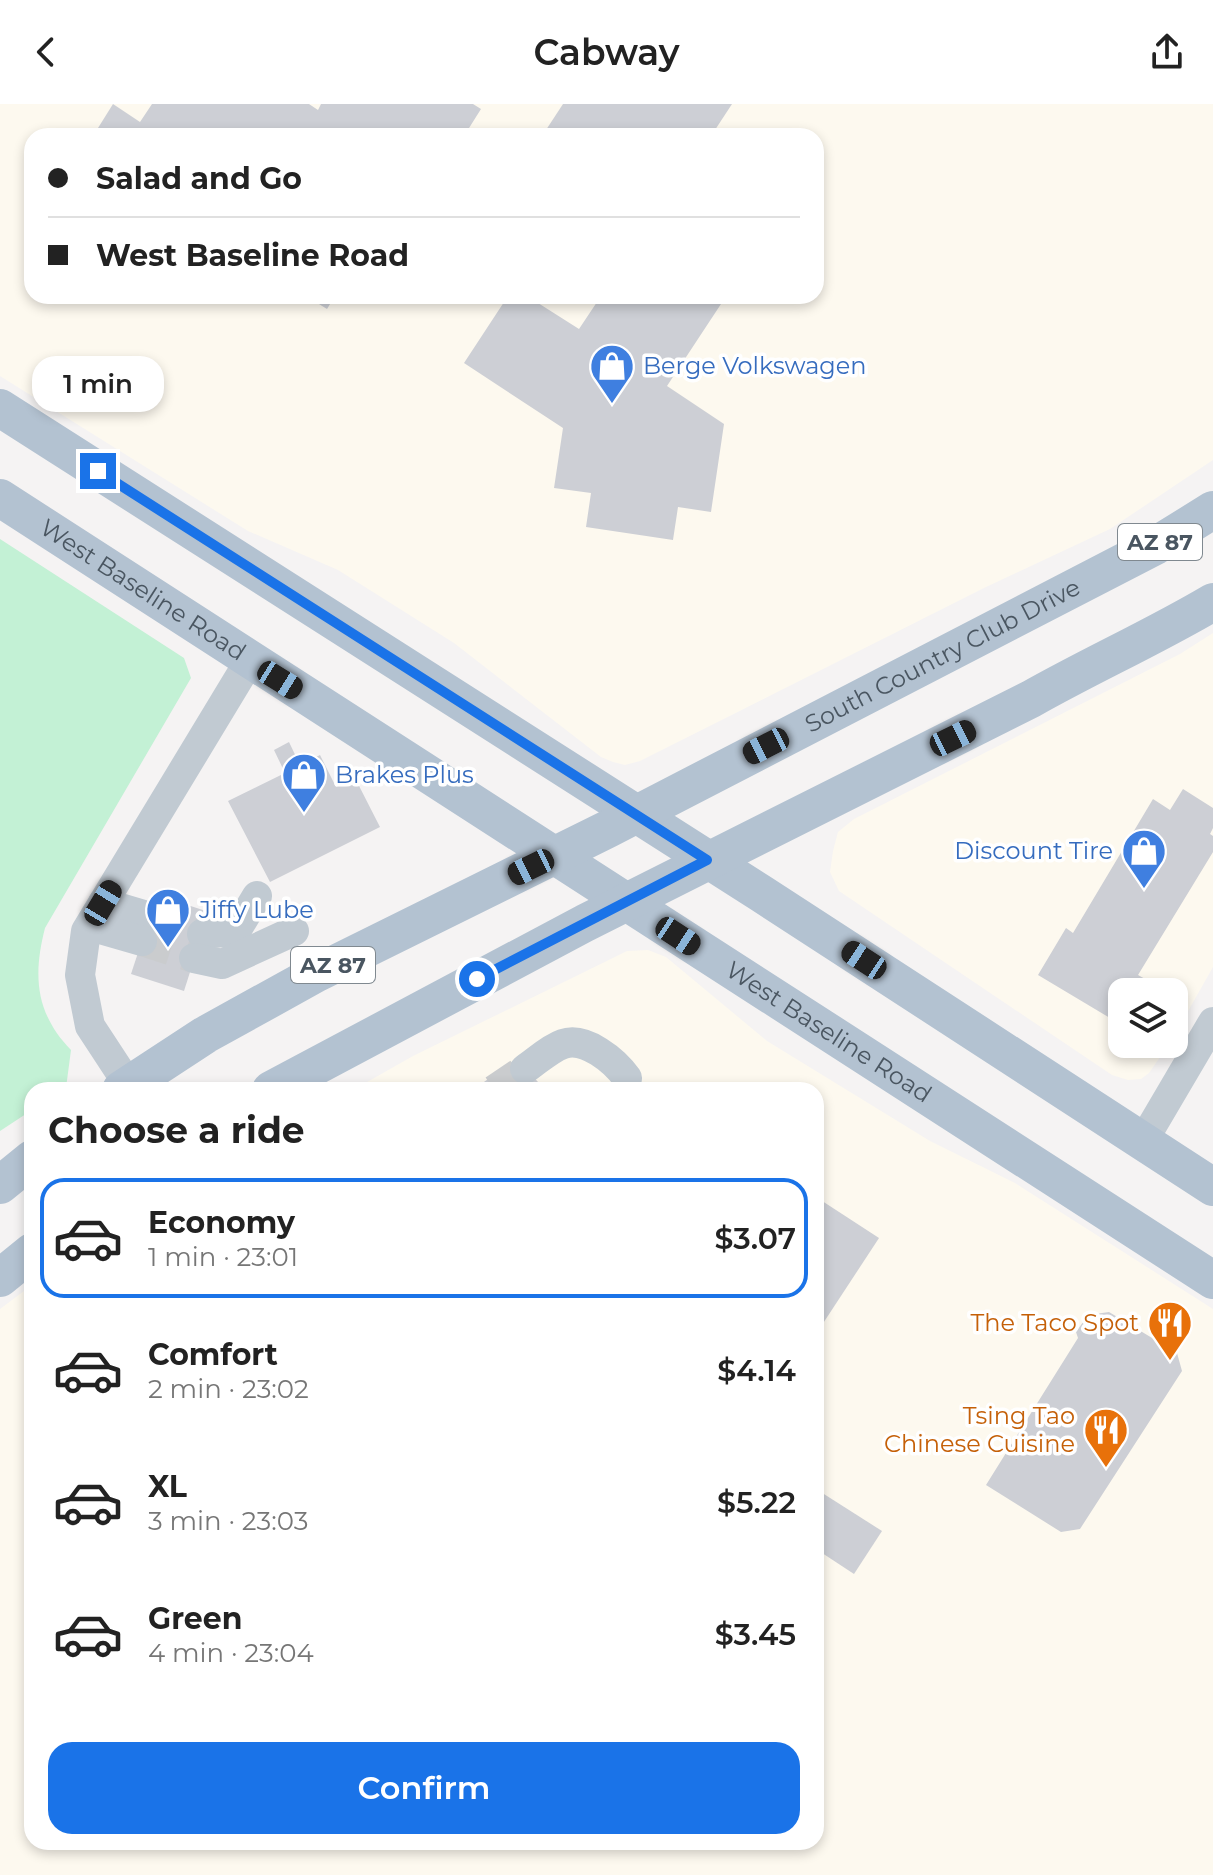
<!DOCTYPE html>
<meta charset="utf-8">
<style>
body{margin:0;font-family:Montserrat,sans-serif;background:#f6f6f6;color:#222;height:100vh;display:flex;flex-direction:column;font-size:30px;white-space:nowrap}
*{box-sizing:border-box;margin:0}
p{font-size:26px;color:#767676}
.icon{flex:none;width:44px;height:44px;fill:none;stroke:currentColor;stroke-width:2;stroke-linecap:round;stroke-linejoin:round}
.map{position:relative;flex:1;overflow:hidden}
.details{position:absolute;left:24px;top:978px;width:800px;height:768px;display:flex;flex-direction:column;background:#fff;border-radius:24px;box-shadow:0 4px 12px #0003}
.details>*{flex:none}
.banner{position:absolute;left:24px;top:24px;width:800px;height:176px;border-radius:24px;box-shadow:0 4px 12px #0003;display:grid;align-content:center;height:176px;padding:0 24px;background:#fff}
.fabs{position:absolute;left:1108px;top:874px;display:grid;gap:16px}
.fabs a{display:grid;place-items:center;width:80px;height:80px;border-radius:16px;background:#fff;box-shadow:0 4px 12px #0003;font-size:40px}
.end{position:absolute;width:36px;height:36px;margin:-18px;border:10px solid #1a73e8;background:#fff;box-shadow:0 0 0 4px #fff}
.from{border-radius:50%}
.bubble{position:absolute;height:56px;border-radius:24px;background:#fff;box-shadow:0 4px 12px #0003;font-size:26px;font-weight:600;line-height:56px;text-align:center}
.car{position:absolute;width:24px;height:48px;margin:-24px -12px;border-radius:10px;box-shadow:0 0 6px 2px #0007;background:linear-gradient(#222 24%,#8ab4d8 0 40%,#222 0 76%,#8ab4d8 0 86%,#222 0)}
.banner b{display:flex;align-items:center;gap:28px;height:76px;font-size:30px}
.banner b+b{border-top:2px solid #e0e0e0}
.banner i{width:20px;height:20px;background:#222}
ul{padding:0;list-style:none}
li{display:flex;align-items:center;gap:24px;height:120px;margin:0 16px 12px;padding:0 8px;border:4px solid transparent;border-radius:24px}
li div{flex:1}
li b{display:block;font-size:30px}
li em{font-style:normal;font-weight:600}
li.current{border-color:#1a73e8}
li>.icon{width:72px;height:72px;stroke-width:1.5}
h2{padding:0 24px;font-size:36px;line-height:96px}
.primary-button{display:flex;gap:16px;margin-top:auto;padding:16px 24px}
.primary-button a{flex:1;height:92px;border-radius:24px;background:#1a73e8;color:#fff;font-size:32px;font-weight:600;line-height:92px;text-align:center}
header{display:flex;justify-content:space-between;align-items:center;height:104px;padding:0 24px;background:#fff;font-size:36px;font-weight:600}
.map>svg:first-child{display:block}
.commercial{fill:#fdf9ef;fill-rule:evenodd}
.green{fill:#c3f1d5}
.building{fill:#cdcfd5}
.lines{fill:none;stroke-linecap:round;stroke-linejoin:round}
.minor-tunnel{stroke:#caccce;stroke-width:30;stroke-dasharray:30 15;stroke-linecap:butt}
.minor{stroke:#c1cad2;stroke-width:30}
.major{stroke:#b3c2d1;stroke-width:38}
.route{stroke:#1a73e8;stroke-width:10}
.labels{text-anchor:middle;stroke-width:7;stroke-linejoin:round;paint-order:stroke}
.shield{fill:#fff;stroke:#808990;stroke-width:2}
.shield-label{font-size:22px;font-weight:bold;fill:#4a5661}
.shop-label{font-size:24px;fill:#366cbe;stroke:#fff;text-anchor:start}
.street-label{font-size:24px;fill:#4a5661;stroke:#fff}
.food-label{font-size:24px;fill:#c56008;stroke:#fff;text-anchor:end}
</style>
<header><svg class="icon" aria-label="back" viewBox="0 0 24 24"><path d="M15 5l-7 7 7 7"/></svg>Cabway<svg class="icon" aria-label="share" viewBox="0 0 24 24"><path d="M12 15V3M7 8l5-5 5 5M5 13v7h14v-7"/></svg></header>
<div class="map">
<svg width="1213" height="1771" viewBox="0 0 1213 1771">
<rect width="100%" height="100%" fill="#f5f3f3"/>
<!-- commercial -->
<g class="commercial">
<path d="M0,0H1213V356L1110,425L984,484L640,657L625,661L613,658L601,653L454,539L338,466L248,427L0,272ZM32,32H816V192H32Z"/>
<polygon points="1213,529 1213,863 1174,932 1174,888 1122,888 1122,940 1169,940 1149,969 1141,975 1128,976 1112,971 839,787 830,768 833,747 838,728 854,715 1180,550"/>
<polygon points="648,846 666,853 767,937 930,1037 1015,1079 1213,1205 1213,1771 0,1771 0,1205 32,1181 32,1738 816,1738 816,986 353,986 413,952 627,847"/>
</g>
<!-- green -->
<path class="green" d="M0,435L184,554L191,574L45,824C33,871 35,909 71,946L66,984L63,986H32V1006L0,1027Z"/>
<!-- building -->
<g class="building">
<polygon points="113,0 140,18 152,0 309,0 318,6 321,0 473,0 481,5 464,32 93,32"/>
<polygon points="563,0 732,0 711,32 542,32"/>
<polygon points="306,192 335,192 327,205"/>
<polygon points="508,192 527,192 579,225 601,192 709,192 721,200 667,282 724,320 711,408 678,403 673,436 586,423 591,389 554,384 563,324 464,259"/>
<polygon points="289,638 300,661 320,651 336,683 355,674 380,723 270,778 228,697 285,669 274,646"/>
<polygon points="1183,685 1213,704 1213,724 1210,730 1213,732 1213,748 1138,871 1147,876 1140,888 1122,888 1120,920 1038,871 1066,824 1073,829 1153,695 1170,706"/>
<polygon points="157,791 209,808 184,887 131,870"/>
<polygon points="517,954 545,986 473,986"/>
<polygon points="816,1093 879,1134 816,1230"/>
<polygon points="1109,1208 1177,1249 1182,1267 1080,1425 1061,1428 986,1381 1078,1234 1076,1228 1088,1211"/>
<polygon points="816,1385 882,1427 854,1470 816,1445"/>
</g>
<g class="lines">
<!-- minor-tunnel -->
<g class="minor-tunnel">
<polyline points="150,813 202,830"/>
<polyline points="142,837 194,854"/>
<polyline points="494,986 525,965"/>
</g>
<!-- minor -->
<g class="minor">
<polyline points="103,799 150,813"/>
<polyline points="90,822 142,837"/>
<polyline points="202,830 236,827 257,792"/>
<polyline points="194,854 222,860 294,827"/>
<path d="M525,965C537,957 549,945 563,940C585,932 615,957 627,974L625,986"/>
<polyline points="128,980 90,922 80,871 86,827 250,556"/>
<polyline points="1143,1037 1213,918"/>
</g>
<!-- major -->
<g class="major">
<polyline points="0,304 762,790 1213,1083"/>
<path id="s1" d="M0,394L1213,1176"/>
<path id="s2" d="M121,986L205,931L317,869L608,725L1155,442L1213,406"/>
<path d="M271,986L585,819L1031,595C1091,561 1154,533 1213,498"/>
<polyline points="0,1081 32,1055"/>
<polyline points="0,1174 32,1148"/>
</g>
</g>
<g class="lines">
<!-- route -->
<polyline class="route" points="98,367 707,756 477,875"/>
</g>
<!-- icons -->
<defs>
<g id="shop-pin" transform="scale(2.3)"><path d="M0 17L-7.5 6A9.5 9.5 0 1 1 7.5 6Z" fill="#3f7fe0" stroke="#fff"/><path d="M-5-2.5h2.3a2.7 3.5 0 0 1 5.4 0H5L5.5 6h-11ZM-1.5-2.5h3a1.5 2.3 0 0 0-3 0Z" fill="#fff"/></g>
<g id="restaurant-pin" transform="scale(2.3)"><path d="M0 17L-7.5 6A9.5 9.5 0 1 1 7.5 6Z" fill="#e8710a" stroke="#fff"/><path d="M-5-6h1v4h1v-4h1v4h1v-4h1v5L-1.5 .5V6h-2V.5L-5-1ZM5-6V6H3V1.5H1.5Q1.5-4 5-6Z" fill="#fff"/></g>
</defs>
<g fill-rule="evenodd">
<use href="#shop-pin" x="612" y="262"/>
<use href="#shop-pin" x="304" y="671"/>
<use href="#shop-pin" x="1144" y="747"/>
<use href="#shop-pin" x="168" y="806"/>
<use href="#restaurant-pin" x="1170" y="1219"/>
<use href="#restaurant-pin" x="1106" y="1326"/>
</g>
<g class="labels">
<!-- shield labels -->
<g class="shield">
<rect x="1118" y="420" width="84" height="36" rx="6"/>
<rect x="291" y="843" width="84" height="36" rx="6"/>
</g>
<g class="shield-label">
<text x="1160" y="446">AZ 87</text>
<text x="333" y="869">AZ 87</text>
</g>
<!-- shop labels -->
<g class="shop-label">
<text x="643" y="270">Berge Volkswagen</text>
<text x="335" y="679">Brakes Plus</text>
<text x="1113" y="755" text-anchor="end">Discount Tire</text>
<text x="199" y="814">Jiffy Lube</text>
</g>
<!-- street labels -->
<g class="street-label">
<text dy="8" stroke="none"><textPath href="#s1" startOffset="170">West Baseline Road</textPath></text>
<text dy="8" stroke="none"><textPath href="#s2" startOffset="930">South Country Club Drive</textPath></text>
<text dy="8" stroke="none"><textPath href="#s1" startOffset="986">West Baseline Road</textPath></text>
</g>
<!-- food labels -->
<g class="food-label">
<text x="1139" y="1227">The Taco Spot</text>
<text x="1075" y="1320">Tsing Tao<tspan x="1075" dy="28">Chinese Cuisine</tspan></text>
</g>
</g>
</svg>
<div class="fabs">
<a><svg class="icon" aria-label="layers" viewBox="0 0 24 24"><path d="M12 4l9 5-9 5-9-5zM3 14l9 5 9-5"/></svg></a>
</div>
<i class="end from" style="left:477px;top:875px"></i>
<i class="end" style="left:98px;top:367px"></i>
<div class="bubble" style="left:32px;top:252px;width:132px">1 min</div>
<i class="car" style="left:280px;top:576px;rotate:122deg"></i>
<i class="car" style="left:953px;top:634px;rotate:64deg"></i>
<i class="car" style="left:766px;top:642px;rotate:243deg"></i>
<i class="car" style="left:531px;top:763px;rotate:244deg"></i>
<i class="car" style="left:103px;top:799px;rotate:31deg"></i>
<i class="car" style="left:678px;top:832px;rotate:123deg"></i>
<i class="car" style="left:864px;top:856px;rotate:303deg"></i>
<div class="banner">
<b><i class="from"></i>Salad and Go</b>
<b><i></i>West Baseline Road</b>
</div>
<section class="details">
<h2>Choose a ride</h2>
<ul>
<li class="current"><svg class="icon" aria-label="car" viewBox="0 0 24 24"><path d="M5 17H2v-5l4-1 3-4h7l3 4 3 1v5h-3M9 17h6M6 11h13"/><circle cx="7" cy="17" r="2"/><circle cx="17" cy="17" r="2"/></svg><div><b>Economy</b><p>1 min · 23:01</p></div><em>$3.07</em></li>
<li><svg class="icon" aria-label="car" viewBox="0 0 24 24"><path d="M5 17H2v-5l4-1 3-4h7l3 4 3 1v5h-3M9 17h6M6 11h13"/><circle cx="7" cy="17" r="2"/><circle cx="17" cy="17" r="2"/></svg><div><b>Comfort</b><p>2 min · 23:02</p></div><em>$4.14</em></li>
<li><svg class="icon" aria-label="car" viewBox="0 0 24 24"><path d="M5 17H2v-5l4-1 3-4h7l3 4 3 1v5h-3M9 17h6M6 11h13"/><circle cx="7" cy="17" r="2"/><circle cx="17" cy="17" r="2"/></svg><div><b>XL</b><p>3 min · 23:03</p></div><em>$5.22</em></li>
<li><svg class="icon" aria-label="car" viewBox="0 0 24 24"><path d="M5 17H2v-5l4-1 3-4h7l3 4 3 1v5h-3M9 17h6M6 11h13"/><circle cx="7" cy="17" r="2"/><circle cx="17" cy="17" r="2"/></svg><div><b>Green</b><p>4 min · 23:04</p></div><em>$3.45</em></li>
</ul>
<div class="primary-button"><a>Confirm</a></div>
</section>
</div>
